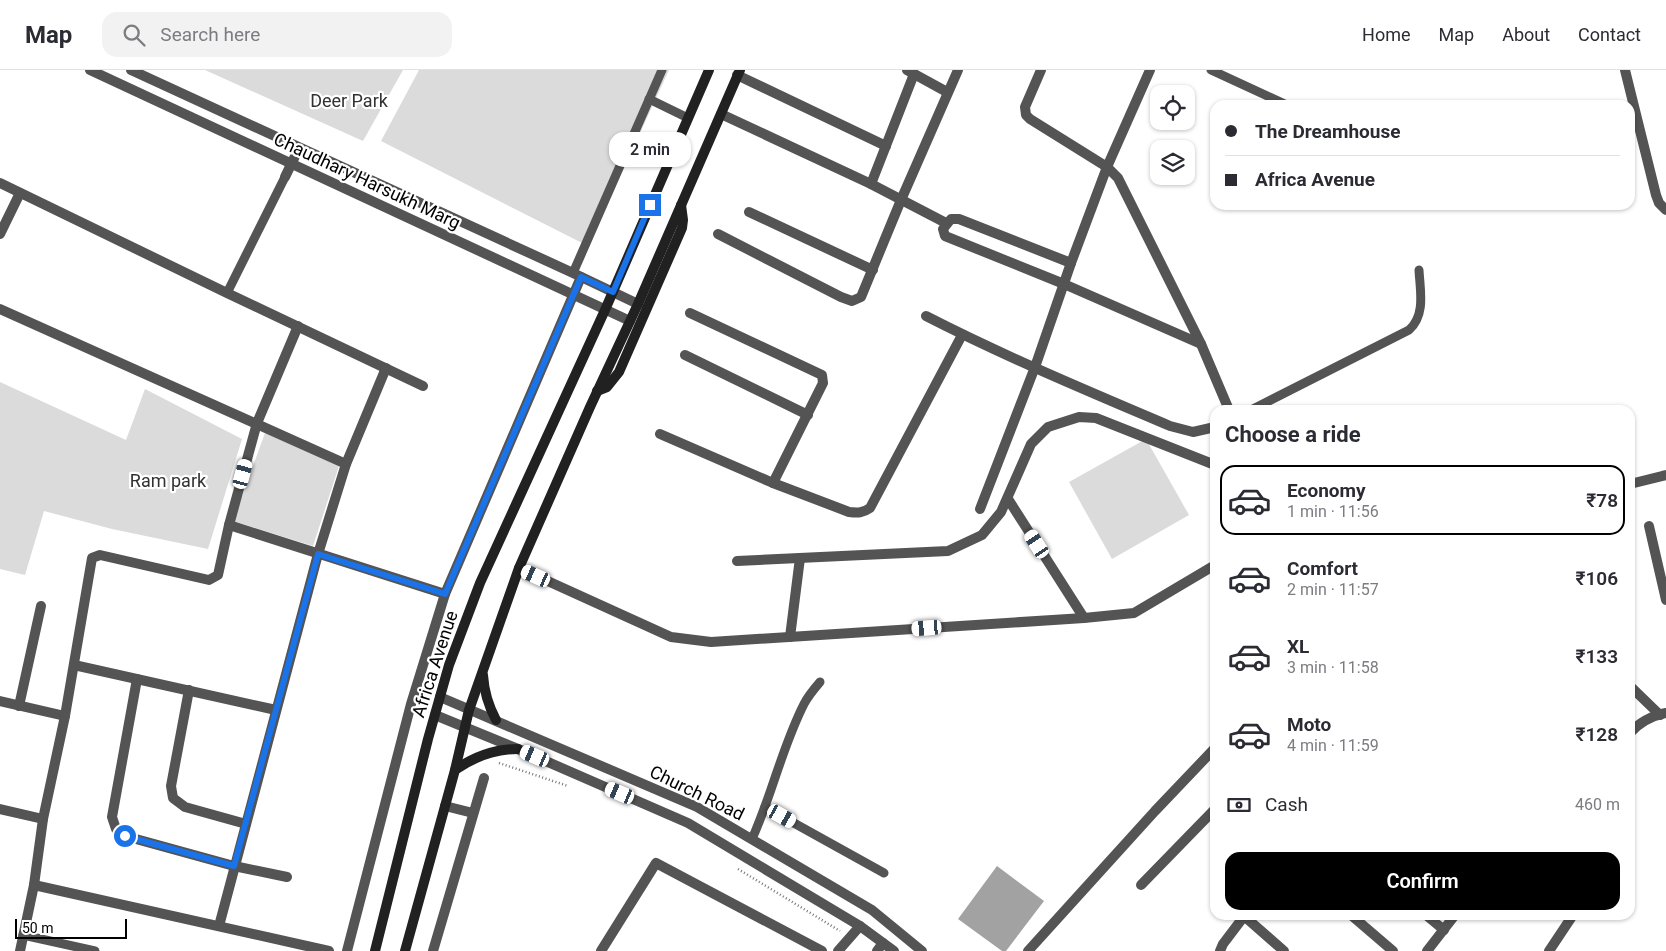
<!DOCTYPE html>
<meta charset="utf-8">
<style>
body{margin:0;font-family:Roboto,sans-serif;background:#f2f2f3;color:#2b2b33;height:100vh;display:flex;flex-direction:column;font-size:19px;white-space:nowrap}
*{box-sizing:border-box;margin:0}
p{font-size:16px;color:#7c7c81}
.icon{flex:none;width:28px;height:28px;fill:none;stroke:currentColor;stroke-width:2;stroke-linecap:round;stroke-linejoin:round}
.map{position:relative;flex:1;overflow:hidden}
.panel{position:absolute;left:1210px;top:335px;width:425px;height:515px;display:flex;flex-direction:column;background:#fff;border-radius:15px;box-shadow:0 1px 4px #0004}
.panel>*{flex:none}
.banner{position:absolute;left:1210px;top:30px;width:425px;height:110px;border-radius:15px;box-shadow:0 1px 4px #0004;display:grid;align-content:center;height:110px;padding:0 15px;background:#fff}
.controls{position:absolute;left:1150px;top:15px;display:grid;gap:10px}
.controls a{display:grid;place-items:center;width:45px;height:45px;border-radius:10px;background:#fff;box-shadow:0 1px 4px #0004;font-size:25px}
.scale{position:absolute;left:15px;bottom:12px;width:112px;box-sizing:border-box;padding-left:5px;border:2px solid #000;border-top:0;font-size:14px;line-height:18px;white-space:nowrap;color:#000;-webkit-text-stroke:4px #fff;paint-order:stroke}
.end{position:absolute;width:22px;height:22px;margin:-11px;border:6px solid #1a73e8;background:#fff;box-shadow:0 0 0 2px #fff}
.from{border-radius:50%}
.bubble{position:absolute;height:35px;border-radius:15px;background:#fff;box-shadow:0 1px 4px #0004;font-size:16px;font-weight:600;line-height:35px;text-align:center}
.car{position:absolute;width:15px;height:30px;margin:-15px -8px;border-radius:6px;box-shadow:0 0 4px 1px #0007;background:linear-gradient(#fff 24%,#345 0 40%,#fff 0 76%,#345 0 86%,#fff 0)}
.banner b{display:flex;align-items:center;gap:18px;height:48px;font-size:19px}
.banner b+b{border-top:1px solid #e1e1e2}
.banner i{width:12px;height:12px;background:#2b2b33}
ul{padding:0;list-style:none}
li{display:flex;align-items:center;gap:15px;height:70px;margin:0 10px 8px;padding:0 5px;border:2px solid transparent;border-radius:15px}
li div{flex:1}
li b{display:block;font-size:19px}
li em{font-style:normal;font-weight:600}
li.selected{border-color:#000}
li>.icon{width:45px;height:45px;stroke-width:1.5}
h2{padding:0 15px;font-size:22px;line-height:60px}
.pay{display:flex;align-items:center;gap:12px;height:55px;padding:0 15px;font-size:19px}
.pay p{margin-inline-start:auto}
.primary-button{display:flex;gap:10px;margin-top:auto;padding:10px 15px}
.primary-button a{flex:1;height:58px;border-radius:15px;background:#000;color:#fff;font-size:20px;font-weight:600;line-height:58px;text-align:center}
header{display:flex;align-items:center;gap:30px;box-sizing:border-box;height:70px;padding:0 25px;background:#fff;border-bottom:1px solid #e1e1e2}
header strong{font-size:24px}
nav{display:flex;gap:28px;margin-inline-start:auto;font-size:18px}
.search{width:350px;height:45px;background:#f2f2f3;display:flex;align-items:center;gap:12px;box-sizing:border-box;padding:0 18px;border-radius:15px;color:#7c7c81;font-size:19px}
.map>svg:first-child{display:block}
.green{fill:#dbdbdb}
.water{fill:#a2a2a2}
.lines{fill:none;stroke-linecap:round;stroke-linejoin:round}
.path{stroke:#767676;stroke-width:2.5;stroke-dasharray:1 2.5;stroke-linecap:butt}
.service{stroke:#545454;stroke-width:9}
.minor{stroke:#545454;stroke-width:10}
.tertiary{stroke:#545454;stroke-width:10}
.secondary{stroke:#212121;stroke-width:10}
.route{stroke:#1a73e8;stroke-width:6}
.labels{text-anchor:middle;stroke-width:4.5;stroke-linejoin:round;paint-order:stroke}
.park-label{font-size:18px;fill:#323232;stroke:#fff}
.street-label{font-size:18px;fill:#000;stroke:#fff}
</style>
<header>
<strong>Map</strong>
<div class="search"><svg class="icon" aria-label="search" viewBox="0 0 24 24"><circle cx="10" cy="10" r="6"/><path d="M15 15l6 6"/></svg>Search here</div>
<nav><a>Home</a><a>Map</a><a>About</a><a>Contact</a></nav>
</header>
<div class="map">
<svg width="1666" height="881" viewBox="0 0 1666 881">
<rect width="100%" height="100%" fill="#fff"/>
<!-- green -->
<g class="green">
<polygon points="205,0 403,0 363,71"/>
<polygon points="419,0 669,0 588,176 381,71"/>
<polygon points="0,312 126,370 145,319 242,369 208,479 112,459 44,441 25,505 0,499"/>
<polygon points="265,363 339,396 313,476 233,451"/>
<polygon points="1146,369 1189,445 1112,489 1069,412"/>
</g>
<!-- water -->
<polygon class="water" points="997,796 1044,831 1006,881 1002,881 958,849"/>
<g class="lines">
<!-- path -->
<g class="path">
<polyline points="499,693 568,716"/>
<polyline points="738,799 840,861"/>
</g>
<!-- service -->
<g class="service">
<polyline points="1211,0 1287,35"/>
<polyline points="649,29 688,48"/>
<polyline points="573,203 662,0"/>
<polyline points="227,223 285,107"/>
<path d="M1251,340L1409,260C1426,245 1420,220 1419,200"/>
<polyline points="765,737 884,803"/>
<path d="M752,769C772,725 782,677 804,634C808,626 814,619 820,612"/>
<polyline points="23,865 95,881"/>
</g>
<!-- minor -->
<g class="minor">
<polyline points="907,0 947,22"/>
<polyline points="1041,0 1025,37 1026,45 1030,49 1107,97 1118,108 1201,274 1229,340"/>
<polyline points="1625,0 1656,125 1659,133 1666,140"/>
<polyline points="737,5 886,76"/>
<polyline points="721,44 871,114 946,153"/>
<polyline points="285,107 299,78"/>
<polyline points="0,113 227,223 423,316"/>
<polyline points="871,114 914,4"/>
<polyline points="749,142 873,200"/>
<polyline points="0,164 20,123"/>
<polyline points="718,164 841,227 852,231 861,227 901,130 958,0"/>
<polyline points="1071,193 959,149 951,149 943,159 945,166 1064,214 1201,274"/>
<polyline points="0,239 346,394"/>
<polyline points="690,243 822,305 823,313 773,413"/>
<path d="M926,246C1006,287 1088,321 1170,356L1193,362L1215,357"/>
<polyline points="685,285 808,345"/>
<path d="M660,364L773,413L849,442C858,443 863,443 870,438L962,265"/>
<polyline points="1630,414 1666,405"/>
<polyline points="1008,429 1084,548"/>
<polyline points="980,439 1035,297 1071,193 1107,97 1150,0"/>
<polyline points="229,455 445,524"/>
<polyline points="1649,456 1666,530"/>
<polyline points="737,491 948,481 982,465 1001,442 1031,374 1048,357 1079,347 1096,348 1215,395"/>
<polyline points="519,498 671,567 711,572 1084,548 1134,543 1215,495"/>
<polyline points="790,567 800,488"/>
<polyline points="74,595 276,640"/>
<polyline points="137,609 112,747 116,759 125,766 234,796 287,807"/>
<polyline points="1630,616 1660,645"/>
<polyline points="189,620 171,716 173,728 185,737 246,754"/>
<polyline points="0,631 65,646"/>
<polyline points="19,636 41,536"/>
<path d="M1630,663C1640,652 1651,646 1666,643"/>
<polyline points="445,736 473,743"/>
<polyline points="0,739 43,749 34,815 20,881"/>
<polyline points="43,749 65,646 92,488 100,485 209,510 218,505 229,455 257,353 298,256"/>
<polyline points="34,815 329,881"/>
<polyline points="1141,815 1215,739"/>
<polyline points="1351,845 1393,881"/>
<polyline points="1426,845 1444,860"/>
<polyline points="1244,846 1284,881"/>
<polyline points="219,856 318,484 346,394 386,298"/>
<polyline points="347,881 411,634 445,524 581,207"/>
<polyline points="433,881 484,708"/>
<polyline points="601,881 656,793 822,881"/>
<polyline points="838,881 860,856"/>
<polyline points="877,881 883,873"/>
<polyline points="1028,881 1155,741 1215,678"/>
<polyline points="1220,881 1223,874 1245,845"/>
<polyline points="1427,881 1455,845"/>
<polyline points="1549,881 1573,845"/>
</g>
<!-- tertiary -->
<g class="tertiary">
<polyline points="90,0 630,251"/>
<polyline points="131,0 573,203 638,234"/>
<polyline points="440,627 697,737 872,840 922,881"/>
<polyline points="435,645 518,679 688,753 860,856 894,881"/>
</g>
<!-- secondary -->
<g class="secondary">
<polyline points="597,321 607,317 619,302 682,158 683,150 681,135"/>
<path d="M483,605C484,621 488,635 496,650"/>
<path d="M455,700C475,686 494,679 518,679"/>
<polyline points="375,881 428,669 449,595 480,513 605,240 709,0"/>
<polyline points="405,881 455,700 469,640 519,498 590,337 638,234 740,0"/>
</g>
</g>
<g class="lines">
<!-- route -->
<polyline class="route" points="125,766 234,796 318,484 445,524 581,207 613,222 650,135"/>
</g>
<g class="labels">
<!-- park labels -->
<g class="park-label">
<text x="349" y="37">Deer Park</text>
<text x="168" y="417">Ram park</text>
</g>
<!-- street labels -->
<g class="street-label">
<text transform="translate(367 111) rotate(25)" y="6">Chaudhary Harsukh Marg</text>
<text transform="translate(435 594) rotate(-72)" y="6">Africa Avenue</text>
<text transform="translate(697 723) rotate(26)" y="6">Church Road</text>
</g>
</g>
</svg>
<div class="controls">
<a><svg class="icon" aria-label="locate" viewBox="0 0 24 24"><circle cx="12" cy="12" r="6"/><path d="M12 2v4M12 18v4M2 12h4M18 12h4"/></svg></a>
<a><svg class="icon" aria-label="layers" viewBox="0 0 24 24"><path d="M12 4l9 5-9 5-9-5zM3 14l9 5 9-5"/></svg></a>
</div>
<div class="scale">50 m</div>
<i class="end from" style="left:125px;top:766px"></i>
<i class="end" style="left:650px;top:135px"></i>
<div class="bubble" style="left:609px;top:62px;width:82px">2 min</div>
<i class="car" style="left:243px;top:404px;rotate:15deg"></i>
<i class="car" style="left:1037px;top:474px;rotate:327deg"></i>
<i class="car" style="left:536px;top:506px;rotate:294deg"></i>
<i class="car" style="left:927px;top:558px;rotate:266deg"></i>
<i class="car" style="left:535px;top:686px;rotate:293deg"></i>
<i class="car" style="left:620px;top:723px;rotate:293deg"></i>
<i class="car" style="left:782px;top:746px;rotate:119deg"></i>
<div class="banner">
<b><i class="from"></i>The Dreamhouse</b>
<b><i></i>Africa Avenue</b>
</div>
<section class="panel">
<h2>Choose a ride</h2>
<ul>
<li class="selected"><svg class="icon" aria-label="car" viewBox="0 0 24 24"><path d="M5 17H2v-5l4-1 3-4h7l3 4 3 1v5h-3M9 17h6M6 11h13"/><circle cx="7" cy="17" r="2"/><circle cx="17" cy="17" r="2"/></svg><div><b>Economy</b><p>1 min · 11:56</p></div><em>₹78</em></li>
<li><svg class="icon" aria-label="car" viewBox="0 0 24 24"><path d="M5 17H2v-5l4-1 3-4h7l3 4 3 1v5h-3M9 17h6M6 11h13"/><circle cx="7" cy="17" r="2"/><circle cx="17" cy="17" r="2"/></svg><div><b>Comfort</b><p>2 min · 11:57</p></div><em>₹106</em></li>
<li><svg class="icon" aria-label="car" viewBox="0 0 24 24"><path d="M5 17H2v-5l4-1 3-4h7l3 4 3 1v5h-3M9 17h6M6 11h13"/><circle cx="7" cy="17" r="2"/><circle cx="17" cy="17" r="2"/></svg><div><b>XL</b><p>3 min · 11:58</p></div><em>₹133</em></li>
<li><svg class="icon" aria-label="car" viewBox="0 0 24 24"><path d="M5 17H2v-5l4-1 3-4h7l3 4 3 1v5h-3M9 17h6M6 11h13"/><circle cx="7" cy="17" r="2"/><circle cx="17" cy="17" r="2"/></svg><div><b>Moto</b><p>4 min · 11:59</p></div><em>₹128</em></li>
</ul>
<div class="pay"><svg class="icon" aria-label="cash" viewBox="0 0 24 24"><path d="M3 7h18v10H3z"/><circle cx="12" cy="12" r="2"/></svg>Cash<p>460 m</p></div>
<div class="primary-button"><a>Confirm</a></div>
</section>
</div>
